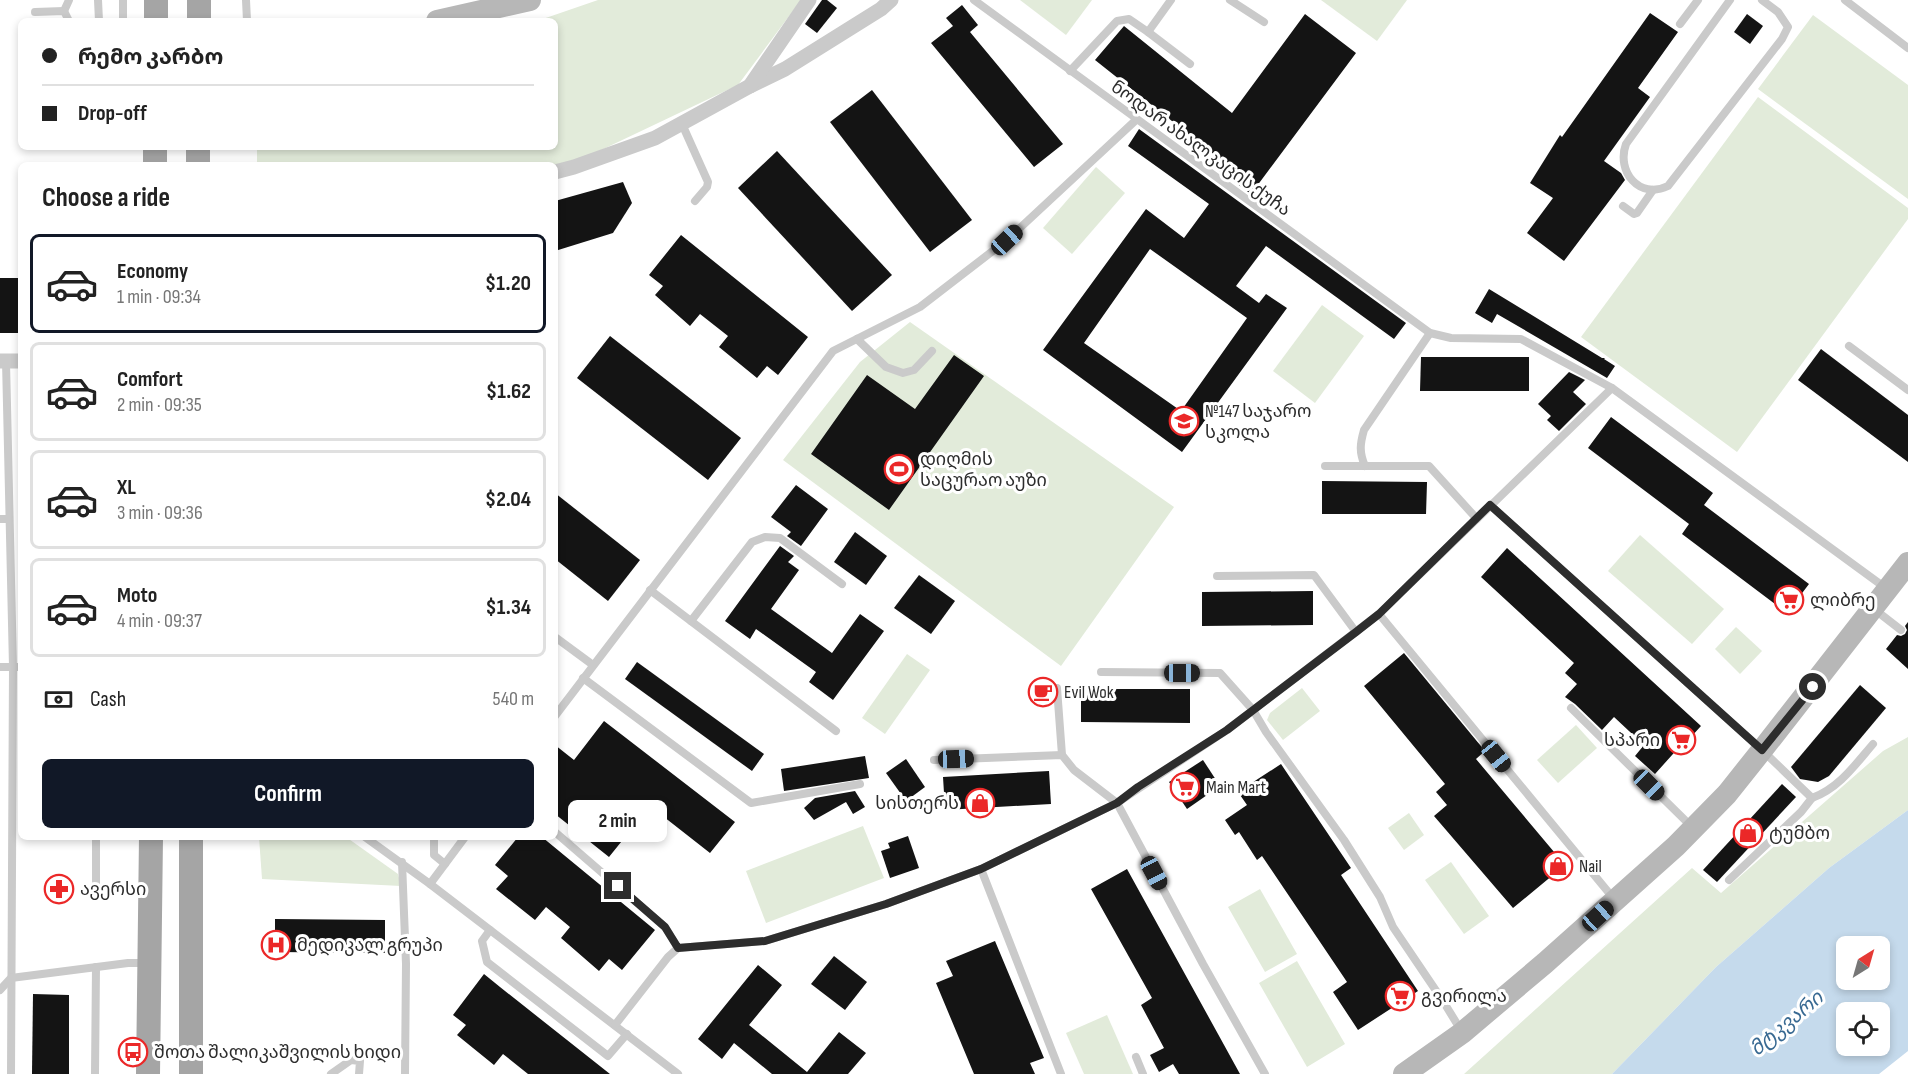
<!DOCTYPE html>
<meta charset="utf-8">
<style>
body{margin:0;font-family:"Sofia Sans Condensed","Noto Sans Georgian",sans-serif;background:#f2f2f2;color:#222;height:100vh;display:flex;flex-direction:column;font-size:22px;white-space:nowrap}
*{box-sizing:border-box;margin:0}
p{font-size:20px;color:#767676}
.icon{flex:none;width:33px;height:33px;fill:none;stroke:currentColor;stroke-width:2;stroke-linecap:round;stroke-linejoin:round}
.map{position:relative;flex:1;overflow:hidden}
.panel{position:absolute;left:18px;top:162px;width:540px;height:678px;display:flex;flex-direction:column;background:#fff;border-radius:9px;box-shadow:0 3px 9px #0003}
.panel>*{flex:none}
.hud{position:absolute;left:18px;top:18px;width:540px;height:132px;border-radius:9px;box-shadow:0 3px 9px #0003;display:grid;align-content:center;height:132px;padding:0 24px;background:#fff}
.needle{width:39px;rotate:37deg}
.tools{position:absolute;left:1836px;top:936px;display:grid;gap:12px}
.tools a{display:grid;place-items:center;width:54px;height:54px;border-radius:9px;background:#fff;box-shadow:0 3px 9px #0003;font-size:30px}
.end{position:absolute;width:27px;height:27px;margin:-14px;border:8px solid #2d2d2d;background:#fff;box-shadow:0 0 0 3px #fff}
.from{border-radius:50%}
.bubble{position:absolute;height:42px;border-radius:9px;background:#fff;box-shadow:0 3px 9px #0003;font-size:20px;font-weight:700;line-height:42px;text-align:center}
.car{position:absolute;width:18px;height:36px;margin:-18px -9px;border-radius:8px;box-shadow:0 0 4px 2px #0007;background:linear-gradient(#222 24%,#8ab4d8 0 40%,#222 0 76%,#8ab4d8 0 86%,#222 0)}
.hud b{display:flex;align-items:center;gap:21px;height:57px;font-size:22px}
.hud b+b{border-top:2px solid #e0e0e0}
.hud i{width:15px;height:15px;background:#222}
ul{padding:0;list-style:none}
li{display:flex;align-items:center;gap:18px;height:99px;margin:0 12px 9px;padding:0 12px;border:3px solid #e0e0e0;border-radius:9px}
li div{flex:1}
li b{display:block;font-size:22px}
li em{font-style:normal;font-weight:700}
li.on{border-color:#111827}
li>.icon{width:54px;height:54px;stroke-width:1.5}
h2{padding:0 24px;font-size:27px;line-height:72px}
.pay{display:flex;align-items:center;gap:15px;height:66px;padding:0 24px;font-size:22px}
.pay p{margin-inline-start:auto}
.cta{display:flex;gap:12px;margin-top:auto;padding:12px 24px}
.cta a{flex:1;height:69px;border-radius:9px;background:#111827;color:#fff;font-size:24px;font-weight:700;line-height:69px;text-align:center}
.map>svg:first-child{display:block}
.green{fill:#e2ebda}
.water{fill:#c5daec;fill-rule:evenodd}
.building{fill:#141414;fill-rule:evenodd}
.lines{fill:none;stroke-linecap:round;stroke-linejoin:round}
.lane{stroke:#cacaca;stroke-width:8}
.street{stroke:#cacaca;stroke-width:15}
.secondary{stroke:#b7b7b7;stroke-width:22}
.primary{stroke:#a5a5a5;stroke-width:24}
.route{stroke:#2d2d2d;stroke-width:8}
.labels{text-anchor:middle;stroke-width:6;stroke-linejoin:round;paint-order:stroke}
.street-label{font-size:18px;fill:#2d2d2d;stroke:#fff}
.poi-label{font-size:18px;fill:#2d2d2d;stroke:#fff;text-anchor:start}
.water-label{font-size:20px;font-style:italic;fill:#386992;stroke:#fff}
</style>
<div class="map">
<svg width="1908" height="1074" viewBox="0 0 1908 1074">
<rect width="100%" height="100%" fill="#fff"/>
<!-- green -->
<g class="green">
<polygon points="598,0 801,0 738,85 576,162 555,165 257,165 257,147 555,147 555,21 537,21"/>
<polygon points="1020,0 1092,0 1066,35"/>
<polygon points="1321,0 1407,0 1377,41"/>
<polygon points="1813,15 1908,85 1908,199 1758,89"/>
<polygon points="1758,97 1908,208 1908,219 1737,452 1581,337"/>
<polygon points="1096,167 1125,193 1072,254 1043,228"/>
<polygon points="1322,305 1364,336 1315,403 1273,371"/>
<polygon points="910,322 1174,507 1061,666 783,460 860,362"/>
<polygon points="1640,535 1724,609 1692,644 1608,571"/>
<polygon points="1736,627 1762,651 1740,674 1715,649"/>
<polygon points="907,654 930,670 885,734 862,718"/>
<polygon points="1302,688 1320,711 1283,740 1267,720 1270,713"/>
<polygon points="1576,725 1597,748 1558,783 1537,760"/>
<polygon points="1908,737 1908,810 1829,868 1716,967 1612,1074 1464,1074 1692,868 1721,893 1883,751"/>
<polygon points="1409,813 1424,835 1404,850 1388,828"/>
<polygon points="863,826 884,878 766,923 746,871"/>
<polygon points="259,837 346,837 398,874 401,886 262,879"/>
<polygon points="1451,862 1489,916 1464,934 1425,880"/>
<polygon points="1260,889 1297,954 1265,972 1228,907"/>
<polygon points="1297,961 1345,1044 1307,1067 1259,983"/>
<polygon points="1107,1015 1133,1074 1084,1074 1066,1033"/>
</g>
<!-- water -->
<path class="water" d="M1908,810V1051L1879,1074H1612L1716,967L1829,868ZM1846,946H1880V980H1846ZM1846,1012H1880V1046H1846Z"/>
<!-- building -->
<g class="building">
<polygon points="822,0 827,0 837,8 817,33 805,24"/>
<polygon points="962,5 978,25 970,32 1063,144 1034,167 931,43 953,26 946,18"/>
<polygon points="1650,13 1678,32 1638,88 1650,97 1604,161 1621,173 1625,180 1564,261 1527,233 1553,198 1530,183 1560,135 1562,137"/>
<polygon points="1305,14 1356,53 1251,194 1215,168 1221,160 1095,60 1124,26 1232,113"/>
<polygon points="1747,14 1763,26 1750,44 1734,32"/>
<polygon points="872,90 972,220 930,252 830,122"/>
<path d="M1139,129L1406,323L1394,339L1266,246L1236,286L1259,303L1266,294L1287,308L1182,452L1043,350L1146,209L1184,238L1209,204L1128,146ZM1150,249L1247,318L1181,411L1084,343Z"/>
<polygon points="777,151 892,275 852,311 738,188"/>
<polygon points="623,182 632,203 613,233 555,251 555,201"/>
<polygon points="681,235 808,337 778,375 767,366 757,378 719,347 728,336 700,314 690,326 655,295 663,286 649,275"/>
<rect x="0" y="278" width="21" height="55"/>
<polygon points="1489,289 1602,358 1605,358 1604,359 1615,366 1607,378 1497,314 1492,323 1475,313"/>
<polygon points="610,336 741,438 708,480 577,378"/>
<polygon points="1821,349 1908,415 1908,462 1798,380"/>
<polygon points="954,355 984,376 889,510 811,454 867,375 915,409"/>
<polygon points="1421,357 1529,357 1529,391 1420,391"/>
<polygon points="1569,372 1585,380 1573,392 1586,404 1559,431 1547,420 1551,416 1538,404"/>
<polygon points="1611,417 1713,493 1704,505 1809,584 1787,613 1682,534 1689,524 1588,448"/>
<polygon points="1322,481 1427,482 1426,514 1322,514"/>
<polygon points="796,485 828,509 801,546 787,536 791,532 771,517"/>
<polygon points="555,493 640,560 608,601 555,559"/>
<polygon points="855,532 887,556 866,585 834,562"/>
<polygon points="780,546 794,556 788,562 799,570 771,609 832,653 860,614 884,631 833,700 809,682 816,672 756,629 750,639 725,621"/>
<polygon points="1507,548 1701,726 1691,737 1690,735 1655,774 1635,756 1644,745 1614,717 1602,730 1575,704 1565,697 1577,684 1565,673 1574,663 1481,577"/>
<polygon points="919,575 955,601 931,634 894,608"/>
<polygon points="1313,591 1313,625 1202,626 1202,592"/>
<polygon points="1908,622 1908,669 1886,649 1897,635 1901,636 1905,634 1907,630 1905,626"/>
<polygon points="1404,653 1485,751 1476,759 1565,865 1513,908 1434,816 1447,805 1436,792 1445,784 1364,686"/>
<polygon points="637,662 764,754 752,771 625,679"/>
<polygon points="1860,685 1886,708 1829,776 1818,782 1800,779 1791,767"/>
<polygon points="1081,689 1190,689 1190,723 1081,722"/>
<polygon points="604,721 735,822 710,853 650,806 609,857 555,814 555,745 574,760"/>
<polygon points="865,756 869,778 784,791 781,769"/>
<polygon points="906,759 925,787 906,801 886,773"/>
<polygon points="1203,760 1220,786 1187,809 1169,782"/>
<polygon points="1281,764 1351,868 1341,875 1418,991 1358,1030 1333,992 1347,982 1262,856 1257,860 1239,832 1235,835 1225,820 1247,805 1238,792"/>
<polygon points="1049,771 1051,804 945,810 943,777"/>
<polygon points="1782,784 1796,797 1717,882 1703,870"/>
<polygon points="855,791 865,807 853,814 846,802 814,820 804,808 815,798"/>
<polygon points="908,836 919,868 890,878 881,851 890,848 888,843"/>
<polygon points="518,837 542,837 655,930 622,970 609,959 599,971 561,938 570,927 546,907 535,920 496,889 508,876 495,865"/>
<polygon points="1127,869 1218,1034 1240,1074 1179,1074 1173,1064 1159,1072 1150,1055 1164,1048 1141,1005 1152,998 1091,889"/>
<polygon points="275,919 385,920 385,953 275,952"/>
<polygon points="995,941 1044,1058 1030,1063 1035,1074 974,1074 936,983 953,976 946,961"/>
<polygon points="834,956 867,982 845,1010 811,984"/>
<polygon points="758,965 782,985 749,1025 807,1072 839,1032 866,1053 848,1074 772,1074 734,1043 722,1059 698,1039"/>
<polygon points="484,974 500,987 610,1074 528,1074 503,1054 494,1065 473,1048 457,1035 466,1025 453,1015"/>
<polygon points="33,994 69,995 69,1074 32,1074"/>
</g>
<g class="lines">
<!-- lane -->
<g class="lane">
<polyline points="98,0 99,21"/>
<polyline points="123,0 123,21"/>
<polyline points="246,0 247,21"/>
<polyline points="1230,0 1264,22"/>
<path d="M1730,0L1626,144C1616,171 1639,200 1668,186L1782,39L1788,27L1778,12L1762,0"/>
<polyline points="1845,0 1908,48"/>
<polyline points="64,11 69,0"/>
<polyline points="35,12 64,11 69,21"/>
<polyline points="1680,24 1698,0"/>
<polyline points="1148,32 1171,0"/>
<polyline points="1070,71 1117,21 1129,19 1148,32 1190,64"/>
<polyline points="682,124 708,182 707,187 695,201"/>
<polyline points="1623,206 1634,214 1637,213 1653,190"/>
<polyline points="857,339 886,367 903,373 914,370 932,351"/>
<polyline points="1849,346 1908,390"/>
<polyline points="6,361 13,667 11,1074"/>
<polyline points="1612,388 1887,589"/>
<polyline points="1325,466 1429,466 1477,519"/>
<path d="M1365,466C1359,452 1360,444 1364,430L1430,333"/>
<path d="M1490,505L1762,750L1812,798C1839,788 1855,765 1873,744"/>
<polyline points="0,519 9,519"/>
<polyline points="1217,576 1314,575 1356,632"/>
<polyline points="650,590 836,731"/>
<polyline points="1874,609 1901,630"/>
<polyline points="1379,614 1614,899"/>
<polyline points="691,621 752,542 765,537 780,538 842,584"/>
<polyline points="555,637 593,665"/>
<polyline points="0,667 21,667"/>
<polyline points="1101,672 1220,673 1253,710 1266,732 1344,840 1380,897 1393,927 1443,1001 1462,1032"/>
<polyline points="583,678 751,803 860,784"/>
<polyline points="1057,688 1062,755"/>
<polyline points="1571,708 1692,827"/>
<polyline points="555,716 833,351 920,307 1007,240 1136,120"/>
<polyline points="934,760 1062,755 1074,770 1117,803 1203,964 1265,1074"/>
<polyline points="555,832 665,927 678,948"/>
<polyline points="96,837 96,896"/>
<polyline points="365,837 430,884 678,1074"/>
<polyline points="434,837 434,855 445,864"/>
<polyline points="402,862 406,964 405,1074"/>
<polyline points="981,869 1061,1074"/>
<polyline points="1729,880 1801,812 1812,798"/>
<polyline points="430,884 465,837"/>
<polyline points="490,930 482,941 487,962 608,1056 627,1034"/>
<polyline points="0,990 11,978 128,963 145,963"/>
<polyline points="615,1025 668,957 678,948 765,941 886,904 981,869 1117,803 1227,730 1379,614 1612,388 1521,339 1451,338 1430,333 974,0"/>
<polyline points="1136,1057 1143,1074"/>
<polyline points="95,1074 96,967"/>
<polyline points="331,1074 351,1060 360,1061 359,1074"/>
</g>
<!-- street -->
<g class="street">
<polyline points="750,86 785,69 881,9 891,0"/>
<polyline points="555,172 574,167 655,138 750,86 809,0"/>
<polyline points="0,361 21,361"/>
</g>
<!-- secondary -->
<g class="secondary">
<polyline points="437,21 530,0"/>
<polyline points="1404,1074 1462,1033 1545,963 1676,846 1727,794 1762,750 1908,563"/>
</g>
<!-- primary -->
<g class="primary">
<polyline points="156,21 156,0"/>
<polyline points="199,21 199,0"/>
<polyline points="155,165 155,147"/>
<polyline points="198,165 198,147"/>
<polyline points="148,1074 151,837"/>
<polyline points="191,1074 191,837"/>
</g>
</g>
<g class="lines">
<!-- route -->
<polyline class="route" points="618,886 665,927 678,948 765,941 886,904 981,869 1117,803 1138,787 1227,730 1356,632 1379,614 1490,505 1762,750 1813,687"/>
</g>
<!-- icons -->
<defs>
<g id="school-ring" transform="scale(1.5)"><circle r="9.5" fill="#fff" stroke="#eb2828" stroke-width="1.5"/><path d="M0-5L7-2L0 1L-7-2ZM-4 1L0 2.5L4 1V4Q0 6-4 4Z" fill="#eb2828"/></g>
<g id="stadium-ring" transform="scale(1.5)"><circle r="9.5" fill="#fff" stroke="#eb2828" stroke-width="1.5"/><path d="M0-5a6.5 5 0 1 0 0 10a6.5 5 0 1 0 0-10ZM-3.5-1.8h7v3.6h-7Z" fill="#eb2828"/></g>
<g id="supermarket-ring" transform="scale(1.5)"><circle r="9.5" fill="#fff" stroke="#eb2828" stroke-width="1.5"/><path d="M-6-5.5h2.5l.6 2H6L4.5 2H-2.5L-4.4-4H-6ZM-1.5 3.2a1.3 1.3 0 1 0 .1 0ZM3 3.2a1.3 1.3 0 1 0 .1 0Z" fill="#eb2828"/></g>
<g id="cafe-ring" transform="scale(1.5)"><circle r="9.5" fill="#fff" stroke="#eb2828" stroke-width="1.5"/><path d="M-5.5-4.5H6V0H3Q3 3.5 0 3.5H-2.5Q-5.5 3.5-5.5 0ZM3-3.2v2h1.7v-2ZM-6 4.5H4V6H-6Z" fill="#eb2828"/></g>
<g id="shop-ring" transform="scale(1.5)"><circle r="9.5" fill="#fff" stroke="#eb2828" stroke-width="1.5"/><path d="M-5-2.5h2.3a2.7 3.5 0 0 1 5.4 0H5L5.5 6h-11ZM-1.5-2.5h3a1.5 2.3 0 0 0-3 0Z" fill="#eb2828"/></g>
<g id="pharmacy-ring" transform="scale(1.5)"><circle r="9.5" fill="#fff" stroke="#eb2828" stroke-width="1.5"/><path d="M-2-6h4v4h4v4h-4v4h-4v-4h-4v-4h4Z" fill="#eb2828"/></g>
<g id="hospital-ring" transform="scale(1.5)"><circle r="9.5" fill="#fff" stroke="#eb2828" stroke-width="1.5"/><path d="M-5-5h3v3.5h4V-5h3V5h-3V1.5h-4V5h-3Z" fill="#eb2828"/></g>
<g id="bus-ring" transform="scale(1.5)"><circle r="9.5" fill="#fff" stroke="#eb2828" stroke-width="1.5"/><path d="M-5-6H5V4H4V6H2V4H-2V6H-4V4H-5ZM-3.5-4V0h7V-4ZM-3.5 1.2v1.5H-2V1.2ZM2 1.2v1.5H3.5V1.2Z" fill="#eb2828"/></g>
</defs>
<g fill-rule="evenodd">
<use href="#school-ring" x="1184" y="421"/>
<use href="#stadium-ring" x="899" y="469"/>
<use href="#supermarket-ring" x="1789" y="600"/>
<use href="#cafe-ring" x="1043" y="692"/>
<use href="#supermarket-ring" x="1681" y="740"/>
<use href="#supermarket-ring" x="1185" y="787"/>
<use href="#shop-ring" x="980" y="803"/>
<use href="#shop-ring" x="1748" y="833"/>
<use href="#shop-ring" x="1558" y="866"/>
<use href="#pharmacy-ring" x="59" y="889"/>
<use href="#hospital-ring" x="276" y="945"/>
<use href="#supermarket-ring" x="1400" y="996"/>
<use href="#bus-ring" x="133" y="1052"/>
</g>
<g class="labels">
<!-- street labels -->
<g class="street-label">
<text transform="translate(1201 148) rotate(36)" y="6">ნოდარ ახალკაცის ქუჩა</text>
</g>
<!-- poi labels -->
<g class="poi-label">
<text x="1205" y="417">№147 საჯარო<tspan x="1205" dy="21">სკოლა</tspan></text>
<text x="920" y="465">დიღმის<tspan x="920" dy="21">საცურაო აუზი</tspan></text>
<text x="1810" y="606">ლიბრე</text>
<text x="1064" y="698">Evil Wok</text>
<text x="1660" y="746" text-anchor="end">სპარი</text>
<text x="1206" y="793">Main Mart</text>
<text x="959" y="809" text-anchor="end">სისთერს</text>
<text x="1769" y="839">ტუმბო</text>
<text x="1579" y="872">Nail</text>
<text x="80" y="895">ავერსი</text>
<text x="297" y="951">მედიკალ გრუპი</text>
<text x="1421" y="1002">გვირილა</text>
<text x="154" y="1058">შოთა შალიკაშვილის ხიდი</text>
</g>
<!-- water labels -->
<g class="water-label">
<text transform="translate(1786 1023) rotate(-40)" y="7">მტკვარი</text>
</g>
</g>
</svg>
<div class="tools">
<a><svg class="needle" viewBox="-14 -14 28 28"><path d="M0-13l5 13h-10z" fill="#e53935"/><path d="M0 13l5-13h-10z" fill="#767676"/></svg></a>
<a><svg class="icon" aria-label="locate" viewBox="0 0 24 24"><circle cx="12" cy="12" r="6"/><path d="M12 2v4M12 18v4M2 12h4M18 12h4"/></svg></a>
</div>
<i class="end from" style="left:1813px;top:687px"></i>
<i class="end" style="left:618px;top:886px"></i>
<div class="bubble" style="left:568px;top:800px;width:99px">2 min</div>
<i class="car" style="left:1007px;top:240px;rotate:47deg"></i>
<i class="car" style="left:1182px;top:673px;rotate:90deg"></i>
<i class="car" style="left:1496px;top:756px;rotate:141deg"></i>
<i class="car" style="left:956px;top:759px;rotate:88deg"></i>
<i class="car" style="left:1649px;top:785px;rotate:135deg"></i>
<i class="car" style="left:1154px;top:873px;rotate:152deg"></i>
<i class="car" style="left:1598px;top:916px;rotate:48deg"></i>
<div class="hud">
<b><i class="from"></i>რემო კარბო</b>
<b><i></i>Drop-off</b>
</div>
<section class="panel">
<h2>Choose a ride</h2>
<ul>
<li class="on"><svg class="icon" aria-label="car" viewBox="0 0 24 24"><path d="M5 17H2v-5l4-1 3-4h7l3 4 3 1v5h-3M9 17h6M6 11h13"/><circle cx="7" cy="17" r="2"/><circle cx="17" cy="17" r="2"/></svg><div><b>Economy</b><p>1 min · 09:34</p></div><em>$1.20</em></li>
<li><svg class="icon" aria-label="car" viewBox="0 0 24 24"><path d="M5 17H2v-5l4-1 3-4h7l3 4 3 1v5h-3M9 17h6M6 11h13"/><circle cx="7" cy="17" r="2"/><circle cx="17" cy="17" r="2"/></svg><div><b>Comfort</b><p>2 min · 09:35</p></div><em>$1.62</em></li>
<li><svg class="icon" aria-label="car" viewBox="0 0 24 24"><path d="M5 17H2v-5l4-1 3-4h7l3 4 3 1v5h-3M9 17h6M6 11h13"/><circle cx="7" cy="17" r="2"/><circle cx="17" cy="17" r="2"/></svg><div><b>XL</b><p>3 min · 09:36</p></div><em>$2.04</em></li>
<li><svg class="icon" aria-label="car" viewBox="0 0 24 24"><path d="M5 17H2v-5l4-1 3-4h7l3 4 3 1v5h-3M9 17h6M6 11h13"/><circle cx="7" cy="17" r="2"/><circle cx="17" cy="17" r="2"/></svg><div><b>Moto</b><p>4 min · 09:37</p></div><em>$1.34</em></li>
</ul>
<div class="pay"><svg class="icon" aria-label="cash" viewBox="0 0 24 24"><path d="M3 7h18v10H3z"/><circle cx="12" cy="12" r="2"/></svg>Cash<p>540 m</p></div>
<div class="cta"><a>Confirm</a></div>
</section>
</div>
